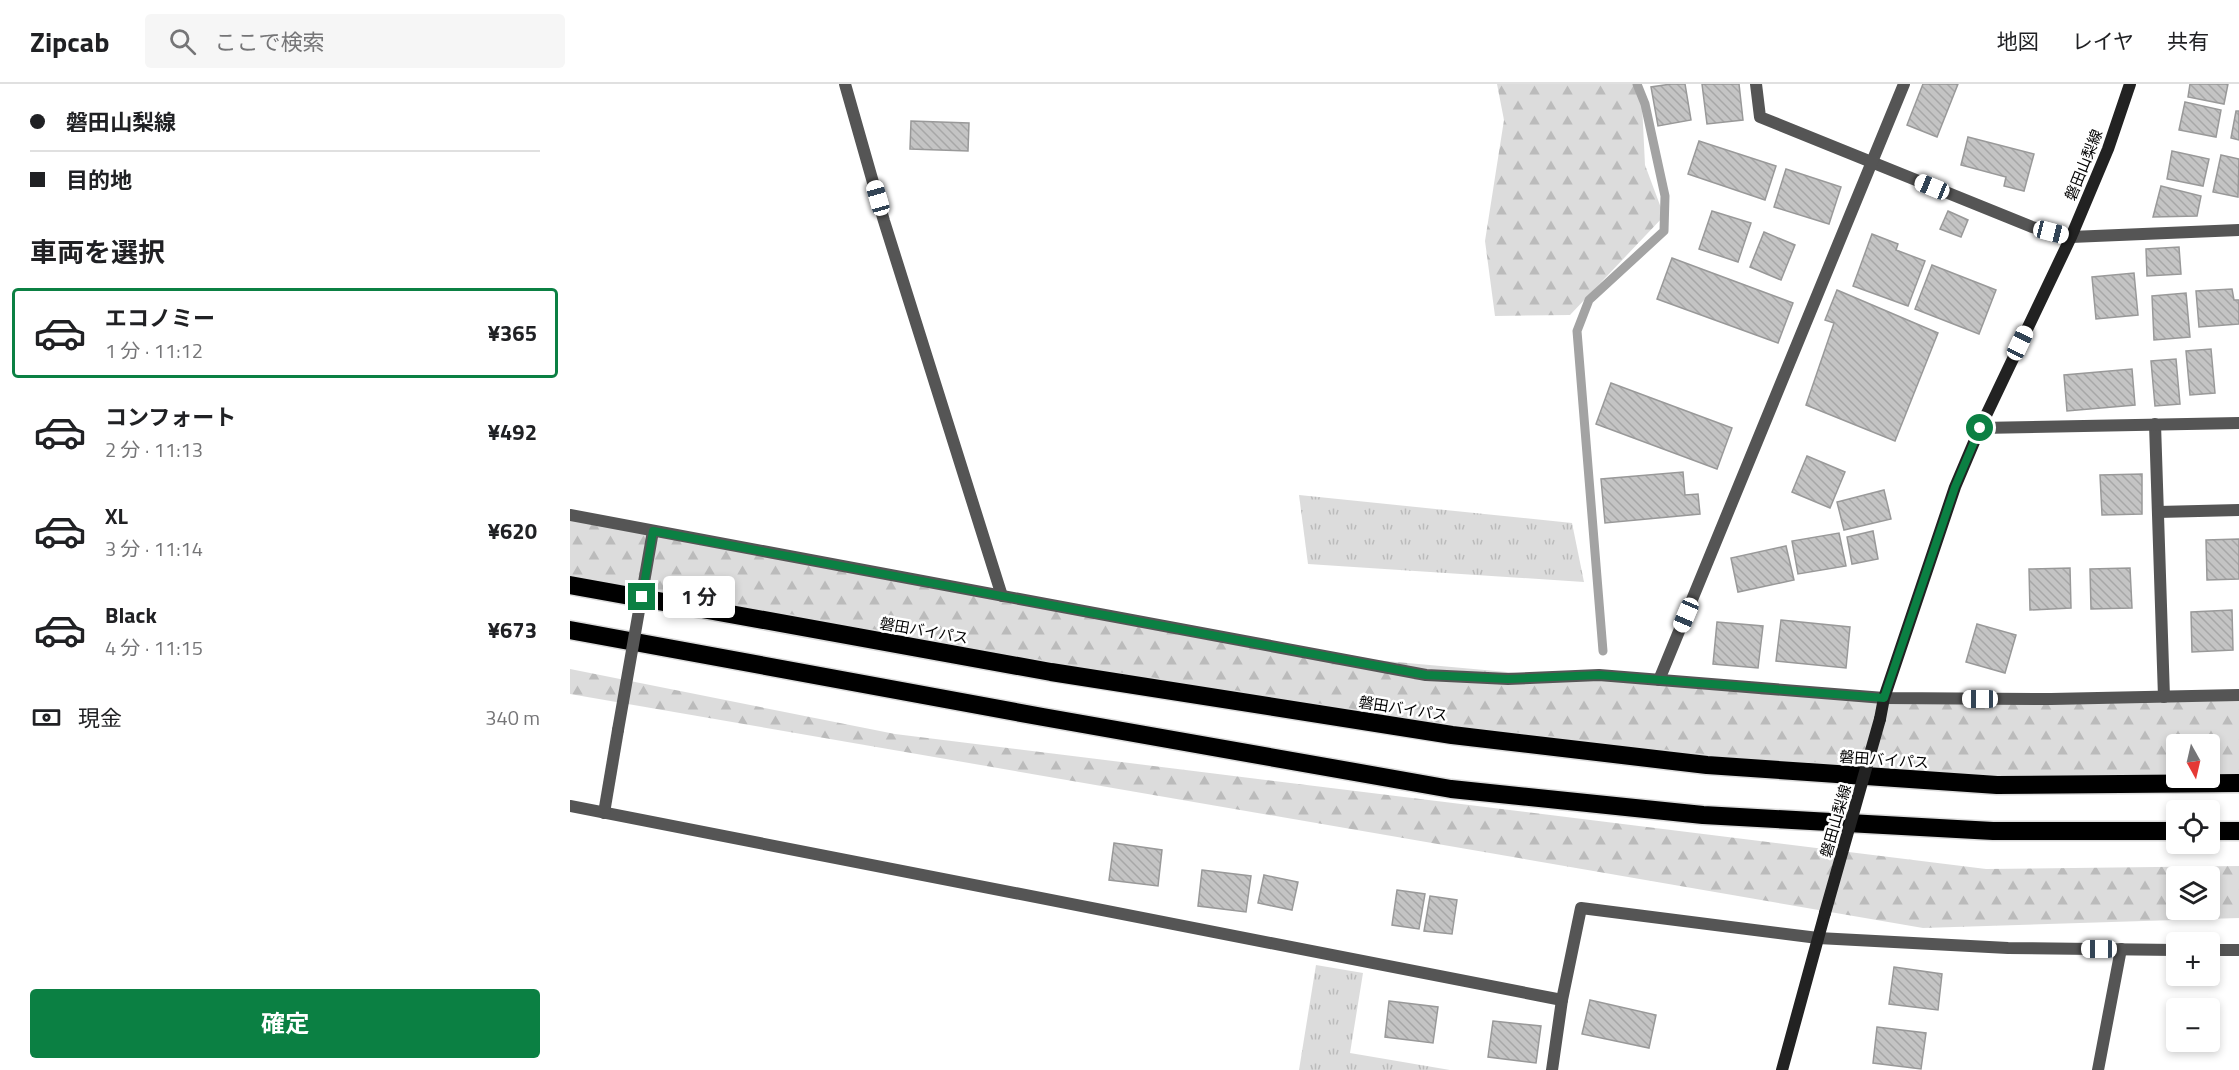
<!DOCTYPE html>
<html lang="ja">
<meta charset="utf-8">
<style>
body{margin:0;font-family:"Titillium Web","Noto Sans JP",sans-serif;background:#f6f6f6;color:#202124;height:100vh;display:flex;flex-direction:column;font-size:22px;white-space:nowrap}
*{box-sizing:border-box;margin:0}
p{font-size:20px;color:#757577}
.icon{flex:none;width:33px;height:33px;fill:none;stroke:currentColor;stroke-width:2;stroke-linecap:round;stroke-linejoin:round}
.map{position:relative;flex:1;overflow:hidden}
.side{display:flex;flex-direction:column;background:#fff;width:570px}
.side>*{flex:none}
.hud{display:grid;align-content:center;height:132px;padding:0 30px;background:#fff}
.needle{width:39px;rotate:172deg}
.tools{position:absolute;left:1596px;top:650px;display:grid;gap:12px}
.tools a{display:grid;place-items:center;width:54px;height:54px;border-radius:6px;background:#fff;box-shadow:0 3px 9px #0003;font-size:30px}
.end{position:absolute;width:27px;height:27px;margin:-14px;border:8px solid #0b8043;background:#fff;box-shadow:0 0 0 3px #fff}
.from{border-radius:50%}
.bubble{position:absolute;height:42px;border-radius:6px;background:#fff;box-shadow:0 3px 9px #0003;font-size:20px;font-weight:700;line-height:42px;text-align:center}
.car{position:absolute;width:18px;height:36px;margin:-18px -9px;border-radius:8px;box-shadow:0 0 4px 2px #0007;background:linear-gradient(#fff 24%,#345 0 40%,#fff 0 76%,#345 0 86%,#fff 0)}
.hud b{display:flex;align-items:center;gap:21px;height:57px;font-size:22px}
.hud b+b{border-top:2px solid #e0e0e0}
.hud i{width:15px;height:15px;background:#202124}
ul{padding:0;list-style:none}
li{display:flex;align-items:center;gap:18px;height:90px;margin:0 12px 9px;padding:0 18px;border:3px solid transparent;border-radius:6px}
li div{flex:1}
li b{display:block;font-size:22px}
li em{font-style:normal;font-weight:700}
li.current{border-color:#0b8043}
li>.icon{width:54px;height:54px;stroke-width:1.5}
h2{padding:0 30px;font-size:27px;line-height:72px}
.pay{display:flex;align-items:center;gap:15px;height:66px;padding:0 30px;font-size:22px}
.pay p{margin-inline-start:auto}
.primary-button{display:flex;gap:12px;margin-top:auto;padding:12px 30px}
.primary-button a{flex:1;height:69px;border-radius:6px;background:#0b8043;color:#fff;font-size:24px;font-weight:700;line-height:69px;text-align:center}
header{display:flex;align-items:center;gap:36px;box-sizing:border-box;height:84px;padding:0 30px;background:#fff;border-bottom:2px solid #e0e0e0}
header strong{font-size:28px}
nav{display:flex;gap:33px;margin-inline-start:auto;font-size:21px}
.search{width:420px;height:54px;background:#f6f6f6;display:flex;align-items:center;gap:15px;box-sizing:border-box;padding:0 21px;border-radius:6px;color:#757577;font-size:22px}
main{display:flex;flex:1;min-height:0}
.map>svg:first-child{display:block}
.grass{fill:url(#grass-tufts)}
.forest{fill:url(#forest-firs);fill-rule:evenodd}
.lines{fill:none;stroke-linecap:round;stroke-linejoin:round}
.stream{stroke:#a3a3a3;stroke-width:9}
.building{fill:url(#building-back-hatch);stroke:#999;stroke-width:1.5}
.highway-casing{stroke:#dbdbdb;stroke-width:21}
.street{stroke:#555;stroke-width:12}
.secondary{stroke:#222;stroke-width:12}
.highway{stroke:#000;stroke-width:18}
.street-bridge{stroke:#555;stroke-width:12}
.secondary-bridge{stroke:#222;stroke-width:12}
.route{stroke:#0b8043;stroke-width:8}
.labels{text-anchor:middle;stroke-width:5;stroke-linejoin:round;paint-order:stroke}
.street-label{font-size:15px;fill:#000;stroke:#fff}
</style>
<header>
<strong>Zipcab</strong>
<div class="search"><svg class="icon" aria-label="search" viewBox="0 0 24 24"><circle cx="10" cy="10" r="6"/><path d="M15 15l6 6"/></svg>ここで検索</div>
<nav><a>地図</a><a>レイヤ</a><a>共有</a></nav>
</header>
<main>
<section class="side">
<div class="hud">
<b><i class="from"></i>磐田山梨線</b>
<b><i></i>目的地</b>
</div>
<h2>車両を選択</h2>
<ul>
<li class="current"><svg class="icon" aria-label="car" viewBox="0 0 24 24"><path d="M5 17H2v-5l4-1 3-4h7l3 4 3 1v5h-3M9 17h6M6 11h13"/><circle cx="7" cy="17" r="2"/><circle cx="17" cy="17" r="2"/></svg><div><b>エコノミー</b><p>1 分 · 11:12</p></div><em>¥365</em></li>
<li><svg class="icon" aria-label="car" viewBox="0 0 24 24"><path d="M5 17H2v-5l4-1 3-4h7l3 4 3 1v5h-3M9 17h6M6 11h13"/><circle cx="7" cy="17" r="2"/><circle cx="17" cy="17" r="2"/></svg><div><b>コンフォート</b><p>2 分 · 11:13</p></div><em>¥492</em></li>
<li><svg class="icon" aria-label="car" viewBox="0 0 24 24"><path d="M5 17H2v-5l4-1 3-4h7l3 4 3 1v5h-3M9 17h6M6 11h13"/><circle cx="7" cy="17" r="2"/><circle cx="17" cy="17" r="2"/></svg><div><b>XL</b><p>3 分 · 11:14</p></div><em>¥620</em></li>
<li><svg class="icon" aria-label="car" viewBox="0 0 24 24"><path d="M5 17H2v-5l4-1 3-4h7l3 4 3 1v5h-3M9 17h6M6 11h13"/><circle cx="7" cy="17" r="2"/><circle cx="17" cy="17" r="2"/></svg><div><b>Black</b><p>4 分 · 11:15</p></div><em>¥673</em></li>
</ul>
<div class="pay"><svg class="icon" aria-label="cash" viewBox="0 0 24 24"><path d="M3 7h18v10H3z"/><circle cx="12" cy="12" r="2"/></svg>現金<p>340 m</p></div>
<div class="primary-button"><a>確定</a></div>
</section>
<div class="map">
<svg width="1669" height="986" viewBox="0 0 1669 986">
<defs>
<pattern id="grass-tufts" width="24" height="20" patternUnits="userSpaceOnUse" patternTransform="scale(1.5)"><rect width="24" height="20" fill="#dcdcdc"/><path d="M3 7l-1-3M5 7V3M7 7l1-3M15 17l-1-3M17 17v-4M19 17l1-3" fill="none" stroke="#bbb"/></pattern>
<pattern id="forest-firs" width="22" height="20" patternUnits="userSpaceOnUse" patternTransform="scale(1.5)"><rect width="22" height="20" fill="#dcdcdc"/><path d="M5 1l3.5 6h-7zM16 11l3.5 6h-7z" fill="#bbb"/></pattern>
<pattern id="building-back-hatch" width="6" height="6" patternUnits="userSpaceOnUse" patternTransform="scale(1.5)"><rect width="6" height="6" fill="#c4c4c4"/><path d="M-1 5l2 2M0 0l6 6M5-1l2 2" fill="none" stroke="#a7a7a7"/></pattern>
</defs>
<rect width="100%" height="100%" fill="#fff"/>
<!-- grass -->
<g class="grass">
<polygon points="729,411 1002,439 1014,498 738,480"/>
<polygon points="746,881 793,889 780,969 880,986 729,986"/>
</g>
<!-- forest -->
<g class="forest">
<polygon points="927,0 1071,0 1075,81 1094,132 1000,231 925,232 915,157 934,36"/>
<path d="M0,432L738,570L992,593L1314,614L1669,607V694L1370,698L818,641L0,501ZM1606,660H1640V693H1606Z"/>
<path d="M0,585L325,650L1416,785L1669,782V834L1353,844L0,610ZM1606,792H1640V825H1606Z"/>
</g>
<g class="lines">
<!-- stream -->
<polyline class="stream" points="1033,567 1007,247 1019,216 1094,147 1095,112 1075,20 1067,0"/>
</g>
<!-- building -->
<g class="building">
<polygon points="1101,0 1115,0 1121,36 1088,42 1081,3"/>
<polygon points="1132,0 1169,0 1173,36 1137,40"/>
<polygon points="1353,0 1388,0 1367,53 1337,41"/>
<polygon points="1620,0 1658,0 1654,20 1618,13"/>
<polygon points="1615,18 1651,26 1646,53 1609,46"/>
<polygon points="1666,27 1669,27 1669,56 1661,54"/>
<polygon points="341,37 399,39 398,67 340,65"/>
<polygon points="1398,53 1464,70 1454,107 1434,102 1436,93 1391,81"/>
<polygon points="1129,57 1206,82 1195,116 1118,90"/>
<polygon points="1602,67 1639,75 1633,102 1597,95"/>
<polygon points="1651,71 1669,75 1668,113 1643,108"/>
<polygon points="1216,85 1271,103 1259,140 1204,123"/>
<polygon points="1591,102 1631,112 1627,132 1583,133"/>
<polygon points="1142,127 1181,139 1168,178 1129,165"/>
<polygon points="1378,127 1398,136 1391,153 1370,145"/>
<polygon points="1194,148 1225,161 1211,196 1180,183"/>
<polygon points="1302,150 1328,160 1326,166 1355,177 1338,222 1283,202"/>
<polygon points="1609,163 1611,190 1577,192 1576,165"/>
<polygon points="1102,174 1223,219 1208,259 1087,215"/>
<polygon points="1362,181 1426,206 1409,250 1345,225"/>
<polygon points="1564,189 1568,231 1526,235 1522,193"/>
<polygon points="1662,205 1664,216 1669,216 1669,240 1629,243 1626,207"/>
<polygon points="1267,206 1368,249 1325,357 1236,321 1264,239 1255,236"/>
<polygon points="1616,209 1620,253 1584,256 1582,212"/>
<polygon points="1641,265 1645,309 1620,311 1616,267"/>
<polygon points="1606,275 1610,320 1585,322 1581,277"/>
<polygon points="1562,285 1565,321 1497,327 1494,291"/>
<polygon points="1041,299 1162,344 1147,385 1026,340"/>
<polygon points="1237,372 1275,388 1260,424 1222,408"/>
<polygon points="1113,388 1115,411 1128,410 1130,430 1035,439 1031,395"/>
<polygon points="1572,390 1572,430 1532,431 1530,391"/>
<polygon points="1314,406 1321,435 1274,446 1267,418"/>
<polygon points="1303,447 1308,475 1282,480 1277,453"/>
<polygon points="1269,449 1276,482 1228,490 1222,457"/>
<polygon points="1669,455 1669,495 1637,496 1636,456"/>
<polygon points="1216,462 1224,496 1168,508 1161,474"/>
<polygon points="1500,484 1501,524 1460,526 1459,485"/>
<polygon points="1560,484 1562,524 1521,525 1520,485"/>
<polygon points="1662,526 1663,566 1622,568 1621,528"/>
<polygon points="1211,536 1280,543 1276,584 1206,577"/>
<polygon points="1147,538 1193,542 1188,584 1143,580"/>
<polygon points="1407,540 1446,551 1435,589 1396,578"/>
<polygon points="544,759 592,766 588,802 539,796"/>
<polygon points="632,786 681,792 676,828 628,822"/>
<polygon points="694,791 728,798 722,826 688,819"/>
<polygon points="827,806 855,810 849,845 822,841"/>
<polygon points="860,812 887,816 882,850 854,847"/>
<polygon points="1324,883 1372,890 1368,926 1319,920"/>
<polygon points="1020,916 1086,931 1079,964 1012,950"/>
<polygon points="819,917 868,923 863,959 815,953"/>
<polygon points="923,937 971,942 966,979 918,973"/>
<polygon points="1307,943 1356,949 1351,985 1303,979"/>
</g>
<g class="lines">
<!-- highway casing -->
<g class="highway-casing">
<g id="highway">
<polyline points="0,501 481,588 882,651 1137,681 1427,701 1669,699"/>
<polyline points="0,546 473,633 881,705 1133,731 1423,747 1606,747"/>
<polyline points="1640,747 1669,747"/>
</g>
</g>
<!-- street -->
<g class="street">
<polyline points="275,0 314,137 432,512"/>
<polyline points="1186,0 1190,33 1462,143 1501,153 1669,146"/>
<polyline points="1585,340 1594,613"/>
<polyline points="1410,344 1669,339"/>
<polyline points="1588,428 1669,426"/>
<polyline points="0,431 856,591 938,595 1029,591 1314,614 1481,615 1669,611"/>
<polyline points="1089,596 1334,0"/>
<polyline points="0,722 992,916"/>
<polyline points="34,729 48,646"/>
<polyline points="1640,866 1669,866"/>
<polyline points="982,986 992,916 1011,824 1248,854 1438,864 1606,866"/>
<polyline points="1528,986 1551,865"/>
</g>
<!-- secondary -->
<g class="secondary">
<polyline points="1310,635 1314,614 1385,403 1410,344 1501,153 1538,65 1560,0"/>
<polyline points="1212,986 1255,829"/>
</g>
<!-- highway -->
<use href="#highway" class="highway"/>
<!-- street-bridge -->
<polyline class="street-bridge" points="48,646 83,447"/>
<!-- secondary-bridge -->
<polyline class="secondary-bridge" points="1255,829 1310,635"/>
</g>
<g class="lines">
<!-- route -->
<polyline class="route" points="72,513 83,447 856,591 938,595 1029,591 1314,614 1385,403 1410,344"/>
</g>
<g class="labels">
<!-- street labels -->
<g class="street-label">
<text transform="translate(1514 81) rotate(-68)" y="5">磐田山梨線</text>
<text transform="translate(354 547) rotate(10)" y="5">磐田バイパス</text>
<text transform="translate(833 625) rotate(9)" y="5">磐田バイパス</text>
<text transform="translate(1314 676) rotate(4)" y="5">磐田バイパス</text>
<text transform="translate(1266 737) rotate(-74)" y="5">磐田山梨線</text>
</g>
</g>
</svg>
<div class="tools">
<a><svg class="needle" viewBox="-14 -14 28 28"><path d="M0-13l5 13h-10z" fill="#e53935"/><path d="M0 13l5-13h-10z" fill="#757577"/></svg></a>
<a><svg class="icon" aria-label="locate" viewBox="0 0 24 24"><circle cx="12" cy="12" r="6"/><path d="M12 2v4M12 18v4M2 12h4M18 12h4"/></svg></a>
<a><svg class="icon" aria-label="layers" viewBox="0 0 24 24"><path d="M12 4l9 5-9 5-9-5zM3 14l9 5 9-5"/></svg></a>
<a>+</a>
<a>−</a>
</div>
<i class="end from" style="left:1410px;top:344px"></i>
<i class="end" style="left:72px;top:513px"></i>
<div class="bubble" style="left:93px;top:492px;width:72px">1 分</div>
<i class="car" style="left:1362px;top:103px;rotate:292deg"></i>
<i class="car" style="left:308px;top:114px;rotate:344deg"></i>
<i class="car" style="left:1481px;top:148px;rotate:104deg"></i>
<i class="car" style="left:1450px;top:259px;rotate:25deg"></i>
<i class="car" style="left:1116px;top:531px;rotate:203deg"></i>
<i class="car" style="left:1410px;top:615px;rotate:270deg"></i>
<i class="car" style="left:1529px;top:865px;rotate:270deg"></i>
</div>
</main>
